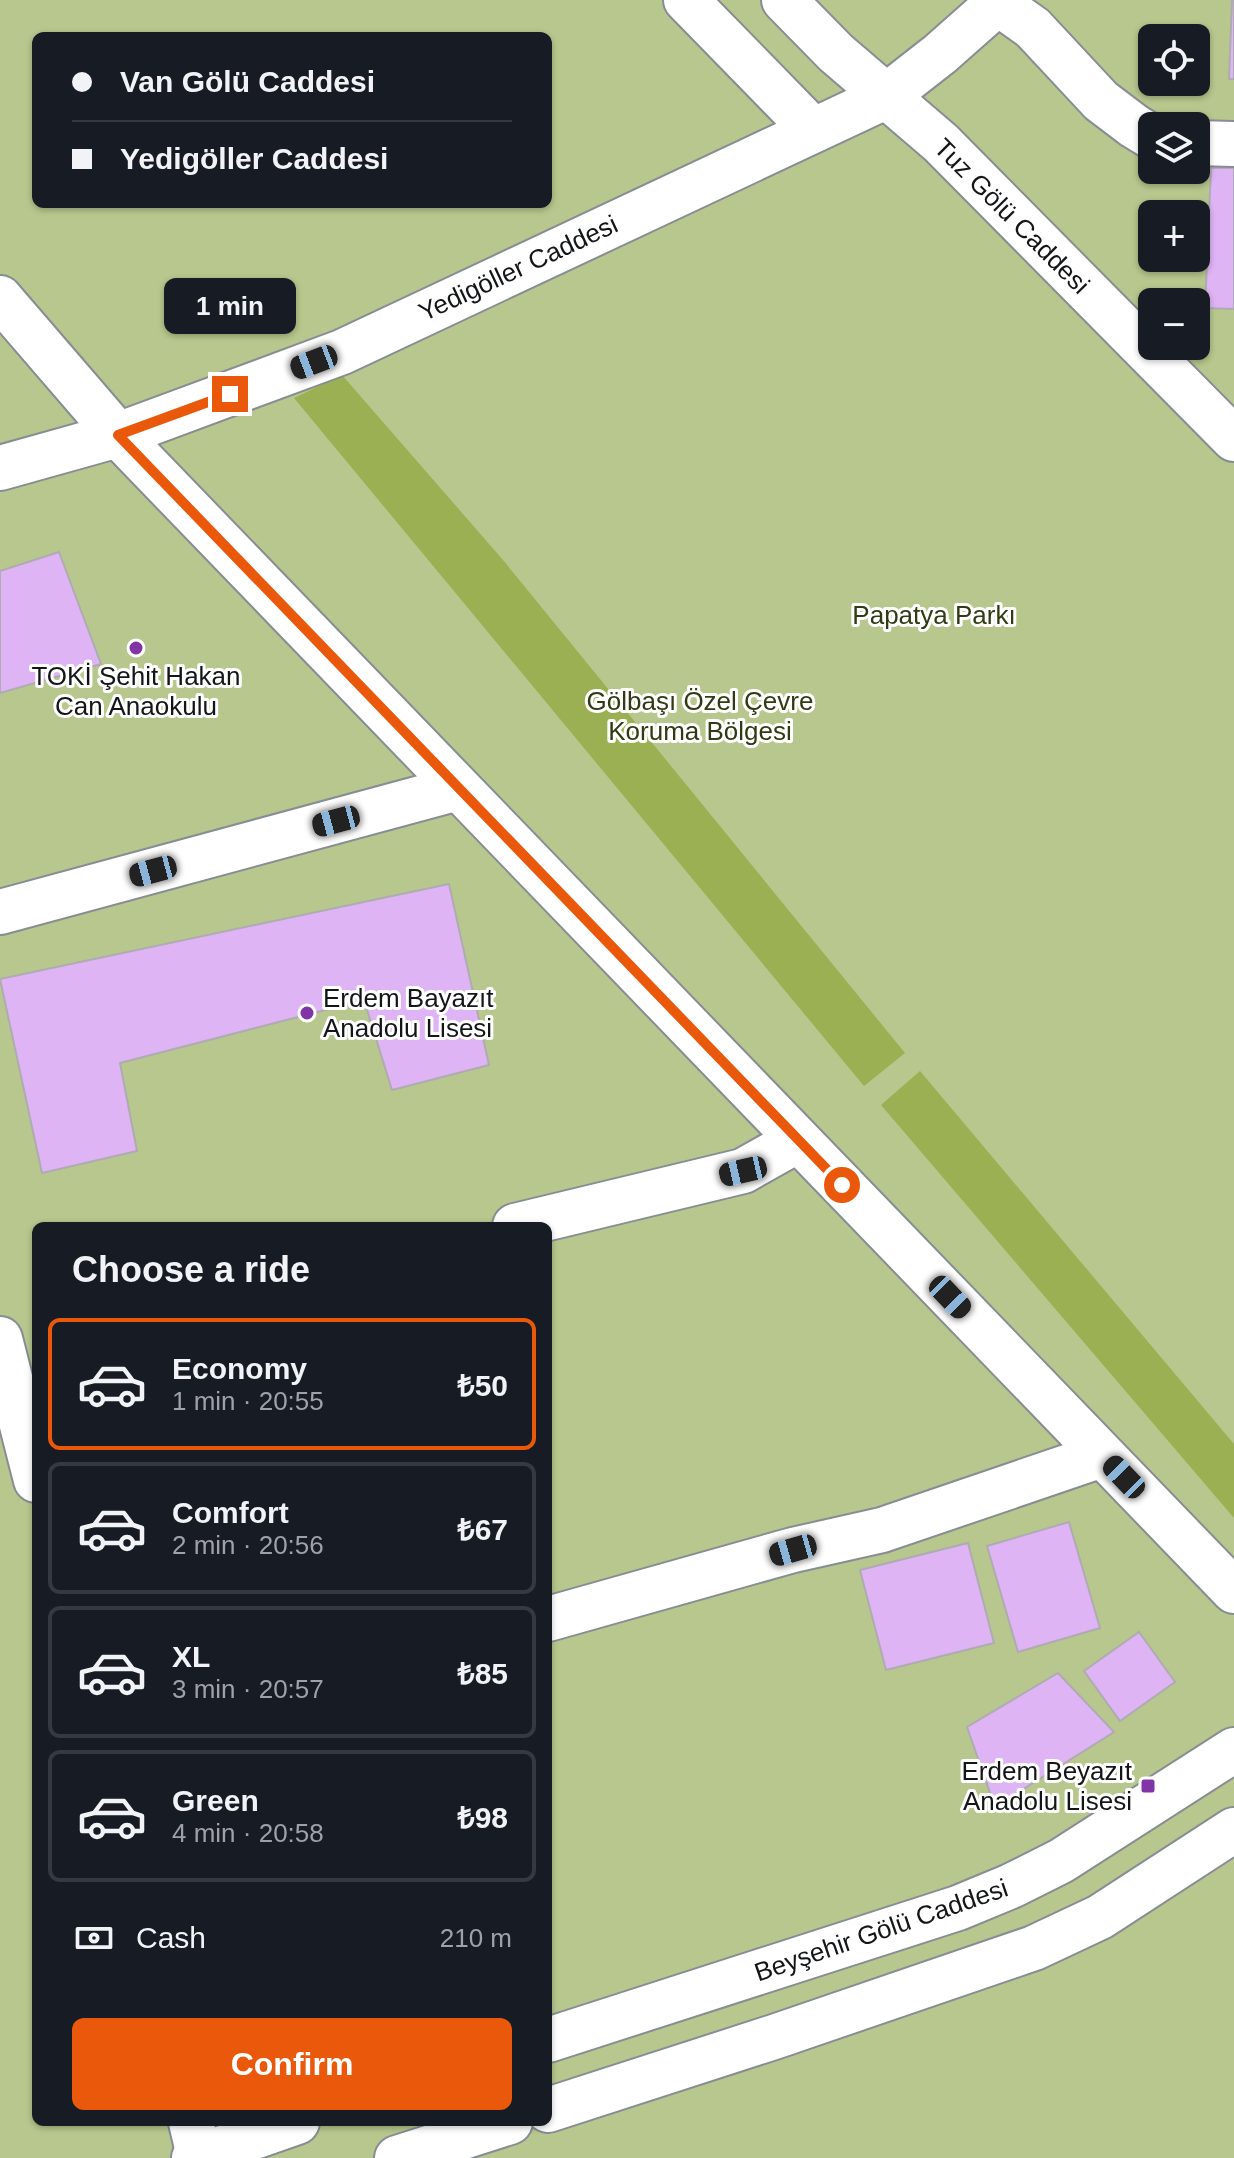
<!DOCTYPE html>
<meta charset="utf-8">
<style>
body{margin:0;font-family:Arial,sans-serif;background:#242831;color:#f1f3f6;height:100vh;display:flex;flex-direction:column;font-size:30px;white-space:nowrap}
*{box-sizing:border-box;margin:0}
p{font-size:26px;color:#9ea1a6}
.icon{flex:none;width:44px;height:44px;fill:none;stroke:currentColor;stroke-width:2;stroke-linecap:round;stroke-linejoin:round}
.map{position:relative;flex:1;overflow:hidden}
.sheet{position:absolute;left:32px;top:1222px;width:520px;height:904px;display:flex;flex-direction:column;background:#171b24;border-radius:12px;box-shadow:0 2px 6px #0004}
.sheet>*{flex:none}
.hud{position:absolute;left:32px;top:32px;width:520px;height:176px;border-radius:12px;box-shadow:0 2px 6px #0004;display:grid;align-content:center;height:176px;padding:0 40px;background:#171b24}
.buttons{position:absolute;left:1138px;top:24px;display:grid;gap:16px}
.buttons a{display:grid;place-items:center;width:72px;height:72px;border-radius:12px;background:#171b24;box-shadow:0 2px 6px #0004;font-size:40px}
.end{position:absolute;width:36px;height:36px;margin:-18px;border:10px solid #ea580c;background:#fff;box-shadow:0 0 0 4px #fff}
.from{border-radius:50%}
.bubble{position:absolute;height:56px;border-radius:12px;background:#171b24;box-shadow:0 2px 6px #0004;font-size:26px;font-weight:600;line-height:56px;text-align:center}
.car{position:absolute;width:24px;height:48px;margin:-24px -12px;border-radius:10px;box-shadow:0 0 6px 2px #0007;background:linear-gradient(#222 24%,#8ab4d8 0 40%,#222 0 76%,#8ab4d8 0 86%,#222 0)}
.hud b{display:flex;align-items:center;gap:28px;height:76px;font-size:30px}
.hud b+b{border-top:2px solid #363941}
.hud i{width:20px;height:20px;background:#f1f3f6}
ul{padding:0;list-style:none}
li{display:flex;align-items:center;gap:24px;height:132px;margin:0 16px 12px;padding:0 24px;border:4px solid #363941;border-radius:12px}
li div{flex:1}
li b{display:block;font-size:30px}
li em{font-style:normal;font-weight:600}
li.on{border-color:#ea580c}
li>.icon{width:72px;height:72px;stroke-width:1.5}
h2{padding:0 40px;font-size:36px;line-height:96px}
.pay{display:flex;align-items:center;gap:20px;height:88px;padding:0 40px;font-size:30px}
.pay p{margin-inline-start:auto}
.action{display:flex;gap:16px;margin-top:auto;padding:16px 40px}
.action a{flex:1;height:92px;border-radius:12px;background:#ea580c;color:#fff;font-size:32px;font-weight:600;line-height:92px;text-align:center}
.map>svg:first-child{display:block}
.green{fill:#b7c78d;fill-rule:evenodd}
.forest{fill:#9ab052}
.building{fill:#dfb4f4;stroke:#afabb2;stroke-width:2}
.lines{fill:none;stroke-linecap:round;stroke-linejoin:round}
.minor-casing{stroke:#888d93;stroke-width:48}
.major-casing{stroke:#888d93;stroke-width:48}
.minor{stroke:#fff;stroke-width:44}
.major{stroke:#fff;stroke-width:44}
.route{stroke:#ea580c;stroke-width:10}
.poi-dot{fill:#8034a5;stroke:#fff;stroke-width:3}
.labels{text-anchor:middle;stroke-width:6;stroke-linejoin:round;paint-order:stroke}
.street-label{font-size:26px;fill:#131517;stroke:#fff}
.park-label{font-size:26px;fill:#313a12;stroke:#fff}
.poi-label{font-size:26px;fill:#131517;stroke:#fff}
</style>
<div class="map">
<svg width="1234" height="2158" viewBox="0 0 1234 2158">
<rect width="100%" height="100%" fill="#e1e7ed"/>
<!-- green -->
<path class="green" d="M0,0H1234V2158H0ZM36,36H548V204H36ZM1152,38H1196V82H1152ZM1152,126H1196V170H1152ZM1152,214H1196V258H1152ZM1152,302H1196V346H1152ZM36,1226H548V2122H36Z"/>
<!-- forest -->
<g class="forest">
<polygon points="342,375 503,560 905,1053 864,1086 294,398"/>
<polygon points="920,1071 1234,1444 1234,1518 881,1105"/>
</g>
<!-- building -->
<g class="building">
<polygon points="1232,0 1234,0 1234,79 1229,79"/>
<polygon points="1211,168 1234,168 1234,309 1205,308"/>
<polygon points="59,552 101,664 0,693 0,571"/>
<polygon points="449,884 489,1065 392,1090 364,1000 120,1063 137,1151 42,1173 0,979"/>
<polygon points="1069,1522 1100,1628 1018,1652 987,1546"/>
<polygon points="968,1543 994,1643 886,1670 860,1570"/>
<polygon points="1139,1632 1175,1682 1120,1721 1084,1671"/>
<polygon points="1058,1673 1114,1732 995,1807 967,1727"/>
</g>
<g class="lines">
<!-- minor casing -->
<g class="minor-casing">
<g id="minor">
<polyline points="686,0 813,130"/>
<polyline points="784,0 836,53 941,143 1234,439"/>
<polyline points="998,3 1033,28 1101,101 1134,126 1152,137"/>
<polyline points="1196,143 1234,144"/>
<polyline points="0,298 118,435 1234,1591"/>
<polyline points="0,468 118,435 342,352 885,97 940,54 1001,0"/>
<polyline points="0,912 458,788"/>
<polyline points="515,1226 743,1171 798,1140"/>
<polyline points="0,1339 36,1480"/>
<polyline points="548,1619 793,1550 882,1530 1102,1455"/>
<polyline points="191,2122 199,2156"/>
</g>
</g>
<!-- major casing -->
<g class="major-casing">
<g id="major">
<polyline points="548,2040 958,1908 1011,1886 1061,1861 1234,1750"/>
<polyline points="548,2110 774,2037 1034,1948 1100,1917 1234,1830"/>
<polyline points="194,2158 297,2122"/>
<polyline points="397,2158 510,2122"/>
</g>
</g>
<!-- minor -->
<use href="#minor" class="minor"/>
<!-- major -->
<use href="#major" class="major"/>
</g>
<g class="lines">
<!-- route -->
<polyline class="route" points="230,394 118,435 842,1185"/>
</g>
<!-- markers -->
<g class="poi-dot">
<circle cx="136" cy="648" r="8"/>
<circle cx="307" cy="1013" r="8"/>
<rect x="1140" y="1778" width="16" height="16" rx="4"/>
</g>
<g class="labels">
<!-- street labels -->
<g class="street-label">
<text transform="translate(1012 216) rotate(45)" y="9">Tuz Gölü Caddesi</text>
<text transform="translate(518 268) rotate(-25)" y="9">Yedigöller Caddesi</text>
<text transform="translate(881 1930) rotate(-19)" y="9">Beyşehir Gölü Caddesi</text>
</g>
<!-- park labels -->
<g class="park-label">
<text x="934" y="624">Papatya Parkı</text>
<text x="700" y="710">Gölbaşı Özel Çevre<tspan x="700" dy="30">Koruma Bölgesi</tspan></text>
</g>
<!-- poi labels -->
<g class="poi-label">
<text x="136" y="685">TOKİ Şehit Hakan<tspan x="136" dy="30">Can Anaokulu</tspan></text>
<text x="323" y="1007" text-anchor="start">Erdem Bayazıt<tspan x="323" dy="30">Anadolu Lisesi</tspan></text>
<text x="1132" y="1780" text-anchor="end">Erdem Beyazıt<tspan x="1132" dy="30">Anadolu Lisesi</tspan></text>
</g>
</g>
</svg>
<div class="buttons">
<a><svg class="icon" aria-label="locate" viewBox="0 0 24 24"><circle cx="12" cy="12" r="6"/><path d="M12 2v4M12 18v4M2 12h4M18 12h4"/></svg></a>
<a><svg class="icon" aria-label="layers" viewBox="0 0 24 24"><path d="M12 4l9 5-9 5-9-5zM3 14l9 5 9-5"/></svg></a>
<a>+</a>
<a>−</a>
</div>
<i class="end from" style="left:842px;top:1185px"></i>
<i class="end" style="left:230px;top:394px"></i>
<div class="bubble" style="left:164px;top:278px;width:132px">1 min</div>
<i class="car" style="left:314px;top:362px;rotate:249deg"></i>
<i class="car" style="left:336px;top:821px;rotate:255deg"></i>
<i class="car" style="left:153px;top:871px;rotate:255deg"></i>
<i class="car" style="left:743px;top:1171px;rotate:257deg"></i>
<i class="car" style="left:950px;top:1297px;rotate:136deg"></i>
<i class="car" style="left:1124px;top:1477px;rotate:316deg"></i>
<i class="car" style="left:793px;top:1550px;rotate:254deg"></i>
<div class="hud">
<b><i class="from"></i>Van Gölü Caddesi</b>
<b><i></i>Yedigöller Caddesi</b>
</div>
<section class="sheet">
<h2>Choose a ride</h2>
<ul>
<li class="on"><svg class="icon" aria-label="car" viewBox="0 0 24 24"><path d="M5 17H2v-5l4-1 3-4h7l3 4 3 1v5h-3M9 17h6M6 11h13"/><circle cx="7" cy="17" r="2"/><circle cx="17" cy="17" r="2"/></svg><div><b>Economy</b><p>1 min · 20:55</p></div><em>₺50</em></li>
<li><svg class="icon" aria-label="car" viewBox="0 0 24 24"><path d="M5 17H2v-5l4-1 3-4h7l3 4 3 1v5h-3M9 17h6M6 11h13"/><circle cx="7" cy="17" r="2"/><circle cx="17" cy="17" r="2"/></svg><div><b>Comfort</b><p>2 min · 20:56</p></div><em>₺67</em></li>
<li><svg class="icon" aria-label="car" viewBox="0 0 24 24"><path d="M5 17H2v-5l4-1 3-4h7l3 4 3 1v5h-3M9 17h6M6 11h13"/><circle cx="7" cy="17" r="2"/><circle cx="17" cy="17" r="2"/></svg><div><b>XL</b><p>3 min · 20:57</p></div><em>₺85</em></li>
<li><svg class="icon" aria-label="car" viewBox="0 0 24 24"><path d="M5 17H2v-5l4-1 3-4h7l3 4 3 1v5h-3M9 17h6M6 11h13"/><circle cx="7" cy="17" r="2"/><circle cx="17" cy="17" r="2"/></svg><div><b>Green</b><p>4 min · 20:58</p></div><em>₺98</em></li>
</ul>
<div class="pay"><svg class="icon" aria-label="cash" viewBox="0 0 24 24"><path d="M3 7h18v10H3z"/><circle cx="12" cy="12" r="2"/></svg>Cash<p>210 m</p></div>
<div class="action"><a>Confirm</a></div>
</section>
</div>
